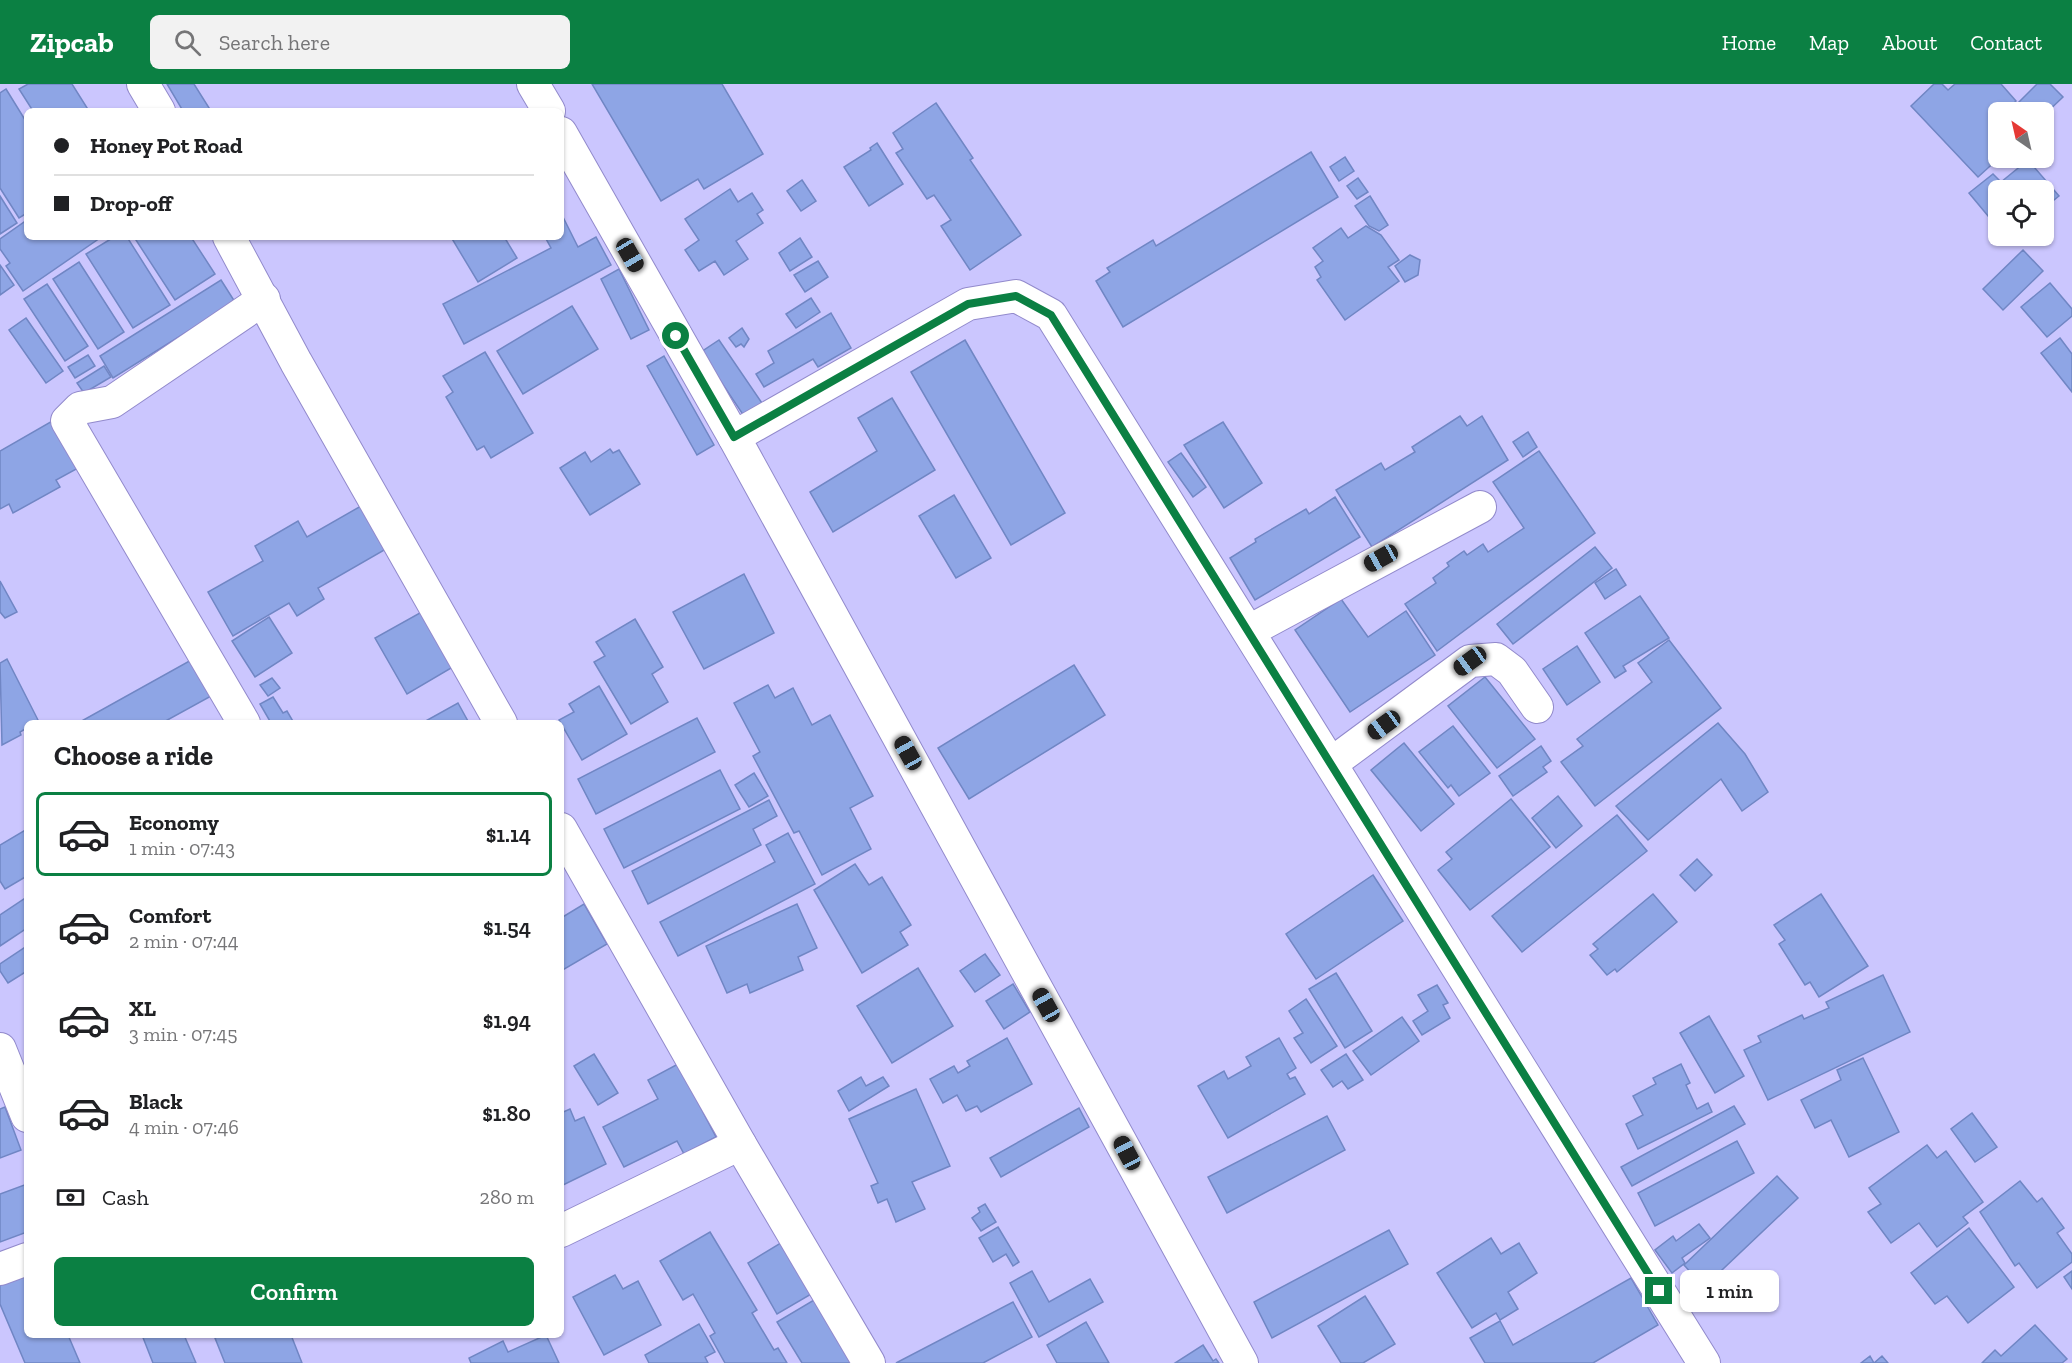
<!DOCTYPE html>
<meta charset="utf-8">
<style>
body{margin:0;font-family:"Zilla Slab",serif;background:#f2f2f2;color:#202124;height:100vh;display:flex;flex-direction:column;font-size:22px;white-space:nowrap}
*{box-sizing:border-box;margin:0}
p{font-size:20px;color:#757577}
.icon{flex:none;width:33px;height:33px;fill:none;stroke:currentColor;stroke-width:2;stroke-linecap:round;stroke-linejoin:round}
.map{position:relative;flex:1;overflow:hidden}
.details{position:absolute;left:24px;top:636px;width:540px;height:618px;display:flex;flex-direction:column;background:#fff;border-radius:9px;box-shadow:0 2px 4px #0004}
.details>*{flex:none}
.hud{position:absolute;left:24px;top:24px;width:540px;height:132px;border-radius:9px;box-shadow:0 2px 4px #0004;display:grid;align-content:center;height:132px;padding:0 30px;background:#fff}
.needle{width:39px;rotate:326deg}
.buttons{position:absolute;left:1988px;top:18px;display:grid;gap:12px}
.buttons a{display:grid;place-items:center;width:66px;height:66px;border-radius:9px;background:#fff;box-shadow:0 2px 4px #0004;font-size:30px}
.end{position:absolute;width:27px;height:27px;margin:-14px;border:8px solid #0b8043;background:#fff;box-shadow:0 0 0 3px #fff}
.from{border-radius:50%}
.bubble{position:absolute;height:42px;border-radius:9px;background:#fff;box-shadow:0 2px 4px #0004;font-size:20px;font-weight:600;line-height:42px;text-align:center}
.car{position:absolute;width:18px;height:36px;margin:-18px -9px;border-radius:8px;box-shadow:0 0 4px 2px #0007;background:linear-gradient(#222 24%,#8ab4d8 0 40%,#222 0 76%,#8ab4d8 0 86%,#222 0)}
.hud b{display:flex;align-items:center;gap:21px;height:57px;font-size:22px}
.hud b+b{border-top:2px solid #e0e0e0}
.hud i{width:15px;height:15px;background:#202124}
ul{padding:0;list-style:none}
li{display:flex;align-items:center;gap:18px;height:84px;margin:0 12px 9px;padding:0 18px;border:3px solid transparent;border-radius:9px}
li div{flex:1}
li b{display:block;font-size:22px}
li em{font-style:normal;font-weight:600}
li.on{border-color:#0b8043}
li>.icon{width:54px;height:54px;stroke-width:1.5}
h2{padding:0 30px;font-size:27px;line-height:72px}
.pay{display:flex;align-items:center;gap:15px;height:66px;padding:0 30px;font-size:22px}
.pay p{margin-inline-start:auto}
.primary-button{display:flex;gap:12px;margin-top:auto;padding:12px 30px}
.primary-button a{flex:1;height:69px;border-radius:9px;background:#0b8043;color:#fff;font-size:24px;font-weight:600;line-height:69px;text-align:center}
header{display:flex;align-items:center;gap:36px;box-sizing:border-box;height:84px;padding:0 30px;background:#0b8043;color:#fff}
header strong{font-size:28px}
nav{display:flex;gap:33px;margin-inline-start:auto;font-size:21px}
.search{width:420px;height:54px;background:#f2f2f2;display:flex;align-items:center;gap:15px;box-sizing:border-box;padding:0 21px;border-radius:9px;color:#757577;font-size:22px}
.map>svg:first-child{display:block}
.building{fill:#8ea5e5;stroke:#7086c4;stroke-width:1.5}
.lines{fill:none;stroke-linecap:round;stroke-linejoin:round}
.minor-casing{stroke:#928acc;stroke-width:34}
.minor{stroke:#fff;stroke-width:32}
.route{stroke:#0b8043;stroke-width:8}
</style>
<header>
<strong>Zipcab</strong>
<div class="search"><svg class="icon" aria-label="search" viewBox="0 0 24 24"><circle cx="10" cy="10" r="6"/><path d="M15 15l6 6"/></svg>Search here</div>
<nav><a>Home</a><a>Map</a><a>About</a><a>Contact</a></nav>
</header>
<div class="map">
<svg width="2072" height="1279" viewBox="0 0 2072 1279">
<rect width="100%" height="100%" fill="#cbc6fe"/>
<!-- building -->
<g class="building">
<polygon points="28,0 72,0 89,27 33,27 19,5"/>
<polygon points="167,0 194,0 211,27 183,27"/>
<polygon points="592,0 722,0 763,70 704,105 698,95 661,117"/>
<polygon points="1934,0 1942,0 1948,6 1955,0 2001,0 2016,17 2011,22 2017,28 1998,28 1999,74 1978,93 1911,22"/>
<polygon points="2037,0 2050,0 2063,13 2043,32 2043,28 2023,28 2016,21"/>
<polygon points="6,5 27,39 27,129 19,134 0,104 0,9"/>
<polygon points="936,19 973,74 970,76 1021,151 970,186 941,142 951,136 934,111 927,115 896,69 903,65 893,49"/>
<polygon points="877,59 903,100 869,122 844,83 871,66 870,64"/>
<polygon points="1311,68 1338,113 1123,243 1096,197 1110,188 1107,184 1153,156 1156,162"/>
<polygon points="1345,73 1354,87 1339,97 1330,83"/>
<polygon points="2028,76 2059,112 2043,125 2043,106 1998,106 1998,144 1969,109 1993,90 2001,98"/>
<polygon points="1358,94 1368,108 1357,115 1347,102"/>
<polygon points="802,96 816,117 801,127 787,107"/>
<polygon points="730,105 738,118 752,109 763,126 757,130 763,139 736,157 748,175 724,191 715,177 699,187 685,166 699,156 685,135"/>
<polygon points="0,112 17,139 0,150"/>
<polygon points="1370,112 1388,141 1379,147 1369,142 1355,122"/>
<polygon points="561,129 578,163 596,153 611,181 464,260 443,220 551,164 545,153 561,153"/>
<polygon points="27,136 27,153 100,154 23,207 6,182 10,179 0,165 0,155"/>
<polygon points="1366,142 1381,151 1399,176 1388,183 1399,197 1345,236 1317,196 1321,193 1315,183 1323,177 1313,164 1341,144 1348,154"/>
<polygon points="114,153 127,153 170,221 133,244 86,170"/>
<polygon points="134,153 191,153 215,190 175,216"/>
<polygon points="451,153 511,153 506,156 517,174 478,198"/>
<polygon points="800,154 812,173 790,187 779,169"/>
<polygon points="2023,166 2043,187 2003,226 1983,205"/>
<polygon points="1410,171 1420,176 1418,191 1405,198 1395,182"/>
<polygon points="818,177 828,193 805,208 794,191"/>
<polygon points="79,178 124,248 98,265 53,195"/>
<polygon points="0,181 14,201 0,211"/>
<polygon points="619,185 649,246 631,255 601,195"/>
<polygon points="221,196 235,218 113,294 100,272"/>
<polygon points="2050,199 2072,225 2072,232 2047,253 2021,223"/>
<polygon points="47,200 88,262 65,277 24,215"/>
<polygon points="811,214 820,228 796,244 786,230"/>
<polygon points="572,222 598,265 523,310 497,267"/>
<polygon points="831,229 851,264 818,283 813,275 764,303 756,290 774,279 768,267"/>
<polygon points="26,234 63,287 46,299 9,246"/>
<polygon points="742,244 749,255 744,263 741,260 736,263 729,254"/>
<polygon points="2060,254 2072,270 2072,308 2041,269"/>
<polygon points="719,256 764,322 746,335 701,268"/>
<polygon points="965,256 1065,429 1011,461 911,288"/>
<polygon points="485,268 533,349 491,374 484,362 477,366 446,313 453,308 443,292"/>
<polygon points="88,271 95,282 75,294 68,283"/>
<polygon points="664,272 714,361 697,371 647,282"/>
<polygon points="104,282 111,293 84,309 77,299"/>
<polygon points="892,314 935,386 833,448 810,408 877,367 858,334"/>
<polygon points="1460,332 1467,342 1482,332 1508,376 1372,463 1336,406 1381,379 1385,386 1415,368 1412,363"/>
<polygon points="54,336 80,383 56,396 60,403 13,429 9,420 0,425 0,367"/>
<polygon points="1223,338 1262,399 1224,424 1184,361"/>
<polygon points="1528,348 1537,363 1523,373 1513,358"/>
<polygon points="610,365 613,369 619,366 640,400 590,431 560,384 585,368 591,378"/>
<polygon points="1539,367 1595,449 1437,567 1405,520 1436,499 1433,494 1449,482 1447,479 1464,467 1467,471 1483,460 1488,468 1524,444 1493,398"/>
<polygon points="1181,369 1206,403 1193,413 1168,378"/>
<polygon points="954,411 991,474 956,494 919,432"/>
<polygon points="1335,413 1360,453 1255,516 1230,474 1256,458 1255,455 1306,425 1309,430"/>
<polygon points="361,422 386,465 318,504 324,515 297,532 289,519 233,552 208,508 263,477 255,462 298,437 307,453"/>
<polygon points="1595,463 1612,484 1513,560 1497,540"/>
<polygon points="1616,485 1626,501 1605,515 1595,499"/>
<polygon points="744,490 774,549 704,585 673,528"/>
<polygon points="0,497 17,528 5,534 0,528"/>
<polygon points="1640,512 1669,554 1623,582 1626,587 1615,594 1585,549"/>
<polygon points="1341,515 1368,553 1406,527 1435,571 1350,628 1295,546"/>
<polygon points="427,525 458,580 407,610 375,554"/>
<polygon points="269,533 292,569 255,593 232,557"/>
<polygon points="635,535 663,583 652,590 668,618 631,640 594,578 605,572 596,558"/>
<polygon points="1669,556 1721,624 1595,722 1561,678 1583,662 1577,655 1652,598 1638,579"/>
<polygon points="1577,562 1600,598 1567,621 1543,585"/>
<polygon points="7,575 39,638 27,639 27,644 20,648 21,651 2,661 0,579"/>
<polygon points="193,575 213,611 162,639 78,639"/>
<polygon points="1074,581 1105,631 969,715 938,664"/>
<polygon points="1485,593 1535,655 1497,684 1448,622"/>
<polygon points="272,594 280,604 268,612 260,601"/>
<polygon points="768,601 775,614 793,604 812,641 830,631 873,712 850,724 871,765 822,791 799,747 794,749 753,672 760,668 734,619"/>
<polygon points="599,602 627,650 582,676 559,636 574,628 569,620"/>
<polygon points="273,613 283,629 287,627 294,639 271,639 260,620"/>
<polygon points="458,619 469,639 422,639"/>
<polygon points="697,634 715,668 596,730 578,695"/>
<polygon points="1718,639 1745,670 1768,708 1742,727 1721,695 1648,756 1616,722"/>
<polygon points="1453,642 1490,689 1459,712 1451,701 1448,704 1419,668"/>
<polygon points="1404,659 1454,720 1421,747 1371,686"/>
<polygon points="1541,662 1551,677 1543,683 1547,688 1513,712 1499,692"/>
<polygon points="720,686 740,725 624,784 604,745"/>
<polygon points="754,689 768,712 749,723 735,701"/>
<polygon points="1558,712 1582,742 1556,764 1532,734"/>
<polygon points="1511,715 1550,763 1470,826 1438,786 1452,775 1446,768"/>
<polygon points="769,716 777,732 753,745 761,761 648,820 632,787"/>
<polygon points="1617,731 1647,767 1522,868 1492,832"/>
<polygon points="27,745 27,792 5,805 0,797 0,761"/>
<polygon points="788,749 815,800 678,872 660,838 775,778 766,761"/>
<polygon points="1697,775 1712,791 1695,807 1680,791"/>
<polygon points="855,780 869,801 882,793 911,841 900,848 908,861 862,889 814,806"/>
<polygon points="1373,791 1403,837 1316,895 1286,850"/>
<polygon points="1653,810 1677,838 1617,888 1615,885 1607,891 1590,871 1598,865 1593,860"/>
<polygon points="1821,810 1868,882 1819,913 1810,898 1805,901 1779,860 1785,856 1774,841"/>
<polygon points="27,813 27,844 0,862 0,831"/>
<polygon points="584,820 607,860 561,887 561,834"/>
<polygon points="797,820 817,864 798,873 803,886 750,909 747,900 727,909 706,862"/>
<polygon points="27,862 27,887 8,899 0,887 0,880"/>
<polygon points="985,870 1000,891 975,908 960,887"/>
<polygon points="918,884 953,942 892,979 857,922"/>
<polygon points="1336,889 1372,947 1345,964 1309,905"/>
<polygon points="1883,891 1910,948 1768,1016 1744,966 1761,958 1758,952 1802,931 1804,935 1829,924 1826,918"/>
<polygon points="1013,900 1030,928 1004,945 986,917"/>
<polygon points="1437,901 1448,919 1443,921 1450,934 1422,951 1413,937 1428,927 1418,911"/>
<polygon points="1306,915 1337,962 1311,979 1294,954 1303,949 1289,927"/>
<polygon points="1709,932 1744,992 1715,1009 1680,949"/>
<polygon points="1402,933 1419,957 1371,991 1353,967"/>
<polygon points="1007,954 1032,1000 981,1028 977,1022 966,1027 957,1011 943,1019 930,995 954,982 958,989 970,982 967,977"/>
<polygon points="1279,954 1296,984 1287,990 1290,995 1295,993 1305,1010 1228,1054 1198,1002 1224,987 1228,995 1251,982 1246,973"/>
<polygon points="594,970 618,1009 598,1021 574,982"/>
<polygon points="1346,970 1363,996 1348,1005 1342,997 1333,1003 1321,986"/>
<polygon points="1863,974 1899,1048 1849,1073 1831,1036 1815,1044 1801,1016 1841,996 1837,986"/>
<polygon points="678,980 716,1053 684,1070 677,1057 624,1083 603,1043 658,1015 648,996"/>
<polygon points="1681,980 1690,999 1686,1001 1697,1025 1708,1019 1712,1028 1638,1065 1626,1040 1643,1031 1633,1012 1656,1000 1653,994"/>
<polygon points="861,993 866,1002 883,993 889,1002 849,1027 838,1007"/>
<polygon points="916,1005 950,1082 912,1098 925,1125 896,1138 887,1115 878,1119 871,1102 878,1099 849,1035"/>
<polygon points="1734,1022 1745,1040 1632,1102 1621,1083"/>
<polygon points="5,1023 21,1066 0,1074 0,1025"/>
<polygon points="1079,1024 1089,1043 1001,1093 990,1074"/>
<polygon points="570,1025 575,1037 584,1033 606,1080 561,1102 561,1029"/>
<polygon points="1972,1029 1997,1063 1975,1078 1951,1045"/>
<polygon points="1327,1032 1345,1066 1227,1129 1208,1093"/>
<polygon points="1737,1057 1754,1089 1655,1142 1638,1109"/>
<polygon points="1927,1061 1937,1074 1946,1067 1983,1118 1963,1133 1968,1139 1937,1163 1919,1139 1891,1159 1868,1128 1881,1120 1869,1104"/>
<polygon points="1777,1092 1798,1114 1704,1203 1684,1181"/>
<polygon points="2020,1097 2037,1118 2042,1114 2064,1144 2057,1149 2072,1170 2072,1178 2037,1204 2019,1179 2015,1182 1980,1128"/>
<polygon points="27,1100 27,1148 0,1158 0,1110"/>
<polygon points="985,1120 996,1138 981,1147 972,1134 980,1128 978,1124"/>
<polygon points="1699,1140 1710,1154 1682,1174 1685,1179 1672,1189 1655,1166 1673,1152 1676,1157"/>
<polygon points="998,1143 1019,1178 1013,1182 1006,1170 993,1178 979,1154"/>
<polygon points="1969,1144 2014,1203 1968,1239 1947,1212 1935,1220 1911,1189"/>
<polygon points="1389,1146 1408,1180 1272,1254 1254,1218"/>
<polygon points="710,1148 757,1226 752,1229 774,1266 778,1264 787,1279 725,1279 710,1252 715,1249 693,1210 683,1216 660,1177"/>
<polygon points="1491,1154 1501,1170 1519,1159 1537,1189 1508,1208 1518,1225 1500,1236 1496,1229 1472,1244 1437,1189"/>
<polygon points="784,1157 813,1209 777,1230 748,1179"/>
<polygon points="1032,1187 1049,1218 1090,1195 1103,1218 1039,1253 1010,1199"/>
<polygon points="2072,1187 2072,1205 2064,1193"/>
<polygon points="27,1189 27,1251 68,1251 80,1279 25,1279 0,1220 0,1201"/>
<polygon points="615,1191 623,1205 638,1197 661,1241 604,1271 573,1213"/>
<polygon points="1631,1194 1658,1241 1593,1279 1485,1279 1470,1254 1500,1237 1513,1261"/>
<polygon points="1365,1212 1395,1260 1363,1279 1341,1279 1318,1242"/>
<polygon points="814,1216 852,1279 802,1279 777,1238"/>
<polygon points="1013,1218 1032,1253 983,1279 896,1279"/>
<polygon points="1086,1238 1109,1279 1057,1279 1047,1261"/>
<polygon points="699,1240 715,1268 705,1273 708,1279 649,1279 645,1271"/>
<polygon points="2035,1241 2067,1275 2062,1279 1982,1279 1995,1266 2001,1272"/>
<polygon points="142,1251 184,1251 196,1279 153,1279"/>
<polygon points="221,1251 291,1251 302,1279 225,1279 215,1254"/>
<polygon points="546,1251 559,1279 471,1279 469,1274 503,1257 508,1268"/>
<polygon points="1203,1261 1213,1277 1216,1275 1219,1279 1175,1279"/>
<polygon points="1870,1272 1874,1279 1882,1272 1888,1279 1861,1279"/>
</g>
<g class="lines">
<!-- minor casing -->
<g class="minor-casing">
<g id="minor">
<polyline points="143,0 159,27"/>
<polyline points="533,0 549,27"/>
<polyline points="561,49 734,353"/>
<polyline points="229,153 296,278 501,639"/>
<polyline points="1249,547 1480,423"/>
<polyline points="244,639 67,337 80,324 112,318 264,215"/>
<polyline points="1332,679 1470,577 1496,575 1512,587 1537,623"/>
<polyline points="561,745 740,1060 869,1279"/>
<polyline points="0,965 27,1032"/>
<polyline points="561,1147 740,1060"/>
<polyline points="0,1185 27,1175"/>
<polyline points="1242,1279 734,353 968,220 1016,212 1051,231 1704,1279"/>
</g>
</g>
<!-- minor -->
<use href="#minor" class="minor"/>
</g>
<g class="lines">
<!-- route -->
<polyline class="route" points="676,252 734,353 968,220 1016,212 1051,231 1659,1207"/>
</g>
</svg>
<div class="buttons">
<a><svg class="needle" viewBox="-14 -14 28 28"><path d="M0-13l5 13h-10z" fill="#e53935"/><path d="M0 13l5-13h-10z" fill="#757577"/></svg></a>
<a><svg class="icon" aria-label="locate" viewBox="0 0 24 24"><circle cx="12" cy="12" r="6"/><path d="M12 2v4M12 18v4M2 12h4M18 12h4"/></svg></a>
</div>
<i class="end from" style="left:676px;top:252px"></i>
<i class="end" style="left:1659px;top:1207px"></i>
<div class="bubble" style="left:1680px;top:1186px;width:99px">1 min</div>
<i class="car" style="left:630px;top:171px;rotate:150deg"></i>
<i class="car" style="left:1381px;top:474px;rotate:241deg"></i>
<i class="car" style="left:1470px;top:577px;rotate:234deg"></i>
<i class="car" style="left:1384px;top:641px;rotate:234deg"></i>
<i class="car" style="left:908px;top:669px;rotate:331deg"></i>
<i class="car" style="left:1046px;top:921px;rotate:331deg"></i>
<i class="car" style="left:1127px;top:1069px;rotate:332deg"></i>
<div class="hud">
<b><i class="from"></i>Honey Pot Road</b>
<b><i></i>Drop-off</b>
</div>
<section class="details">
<h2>Choose a ride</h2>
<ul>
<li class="on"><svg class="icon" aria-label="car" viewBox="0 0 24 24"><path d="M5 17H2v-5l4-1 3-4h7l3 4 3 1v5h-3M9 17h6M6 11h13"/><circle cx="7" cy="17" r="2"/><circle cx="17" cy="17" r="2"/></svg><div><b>Economy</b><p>1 min · 07:43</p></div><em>$1.14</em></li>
<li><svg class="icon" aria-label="car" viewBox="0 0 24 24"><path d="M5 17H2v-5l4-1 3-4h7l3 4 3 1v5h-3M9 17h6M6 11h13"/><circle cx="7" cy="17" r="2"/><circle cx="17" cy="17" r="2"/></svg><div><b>Comfort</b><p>2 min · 07:44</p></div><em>$1.54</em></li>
<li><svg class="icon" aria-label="car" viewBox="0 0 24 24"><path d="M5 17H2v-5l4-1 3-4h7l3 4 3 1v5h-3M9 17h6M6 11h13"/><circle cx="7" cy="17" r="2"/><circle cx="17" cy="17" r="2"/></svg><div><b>XL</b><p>3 min · 07:45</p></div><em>$1.94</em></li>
<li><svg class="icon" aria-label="car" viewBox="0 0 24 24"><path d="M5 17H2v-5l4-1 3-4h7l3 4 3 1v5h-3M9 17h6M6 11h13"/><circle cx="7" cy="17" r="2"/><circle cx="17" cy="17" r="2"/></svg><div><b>Black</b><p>4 min · 07:46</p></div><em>$1.80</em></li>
</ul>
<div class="pay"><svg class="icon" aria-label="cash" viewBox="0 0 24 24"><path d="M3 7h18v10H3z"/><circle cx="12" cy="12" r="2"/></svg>Cash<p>280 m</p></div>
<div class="primary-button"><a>Confirm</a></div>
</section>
</div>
